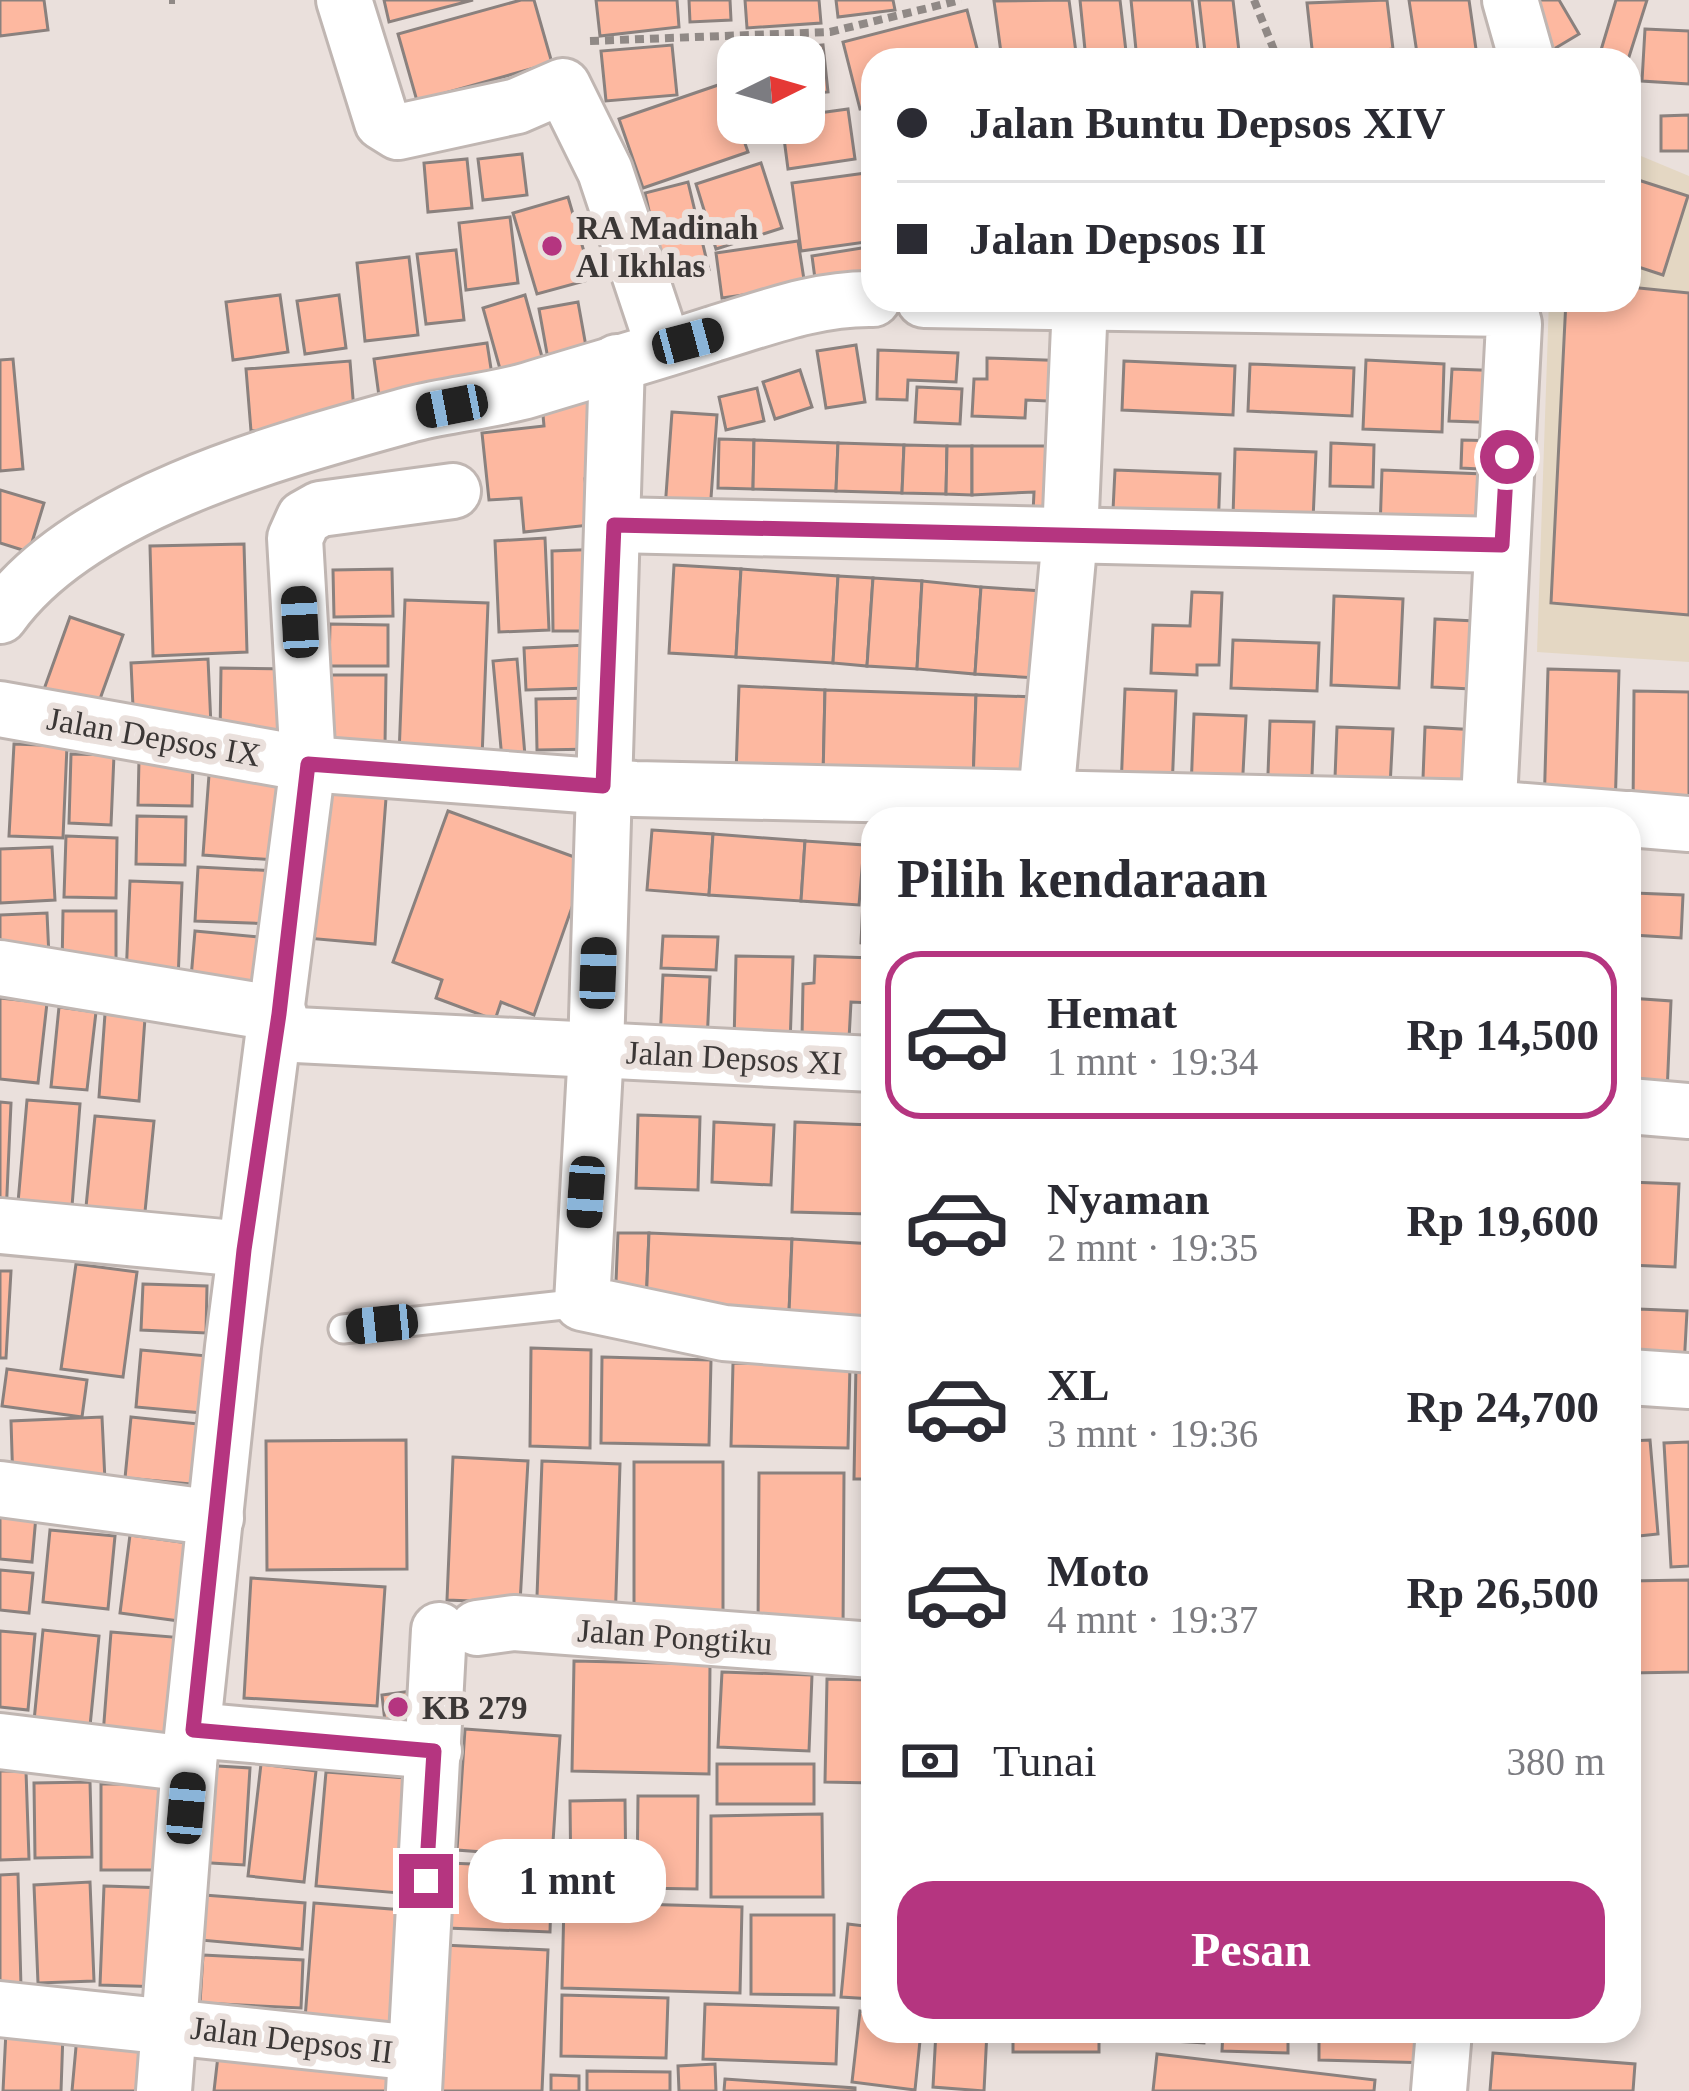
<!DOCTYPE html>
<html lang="id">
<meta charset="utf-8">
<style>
body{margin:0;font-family:"Times New Roman",serif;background:#f2f2f3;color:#2b2b33;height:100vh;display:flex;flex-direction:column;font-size:45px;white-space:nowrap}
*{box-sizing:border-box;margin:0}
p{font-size:39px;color:#7c7c81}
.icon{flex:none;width:66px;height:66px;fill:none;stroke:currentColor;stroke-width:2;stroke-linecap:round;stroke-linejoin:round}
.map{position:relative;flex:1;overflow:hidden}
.details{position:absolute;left:861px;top:807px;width:780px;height:1236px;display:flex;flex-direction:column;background:#fff;border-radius:36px;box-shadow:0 6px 18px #0003}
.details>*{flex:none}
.top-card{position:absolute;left:861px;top:48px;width:780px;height:264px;border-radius:36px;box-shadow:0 6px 18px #0003;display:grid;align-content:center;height:264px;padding:0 36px;background:#fff}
.needle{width:78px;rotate:85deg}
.buttons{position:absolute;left:717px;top:36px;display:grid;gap:24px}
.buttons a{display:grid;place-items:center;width:108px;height:108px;border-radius:24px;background:#fff;box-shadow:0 6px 18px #0003;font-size:60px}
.end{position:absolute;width:54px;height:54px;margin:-27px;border:15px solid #b53580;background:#fff;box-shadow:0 0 0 6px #fff}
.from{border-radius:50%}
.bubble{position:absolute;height:84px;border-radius:36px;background:#fff;box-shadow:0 6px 18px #0003;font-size:39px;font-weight:600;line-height:84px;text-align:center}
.car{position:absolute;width:36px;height:72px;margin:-36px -18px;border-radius:15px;box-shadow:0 0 9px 3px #0007;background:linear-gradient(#222 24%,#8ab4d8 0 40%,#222 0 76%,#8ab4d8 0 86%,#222 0)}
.top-card b{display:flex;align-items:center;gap:42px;height:114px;font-size:45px}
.top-card b+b{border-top:3px solid #e1e1e2}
.top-card i{width:30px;height:30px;background:#2b2b33}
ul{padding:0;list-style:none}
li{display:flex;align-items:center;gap:36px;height:168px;margin:0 24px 18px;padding:0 12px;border:6px solid transparent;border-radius:36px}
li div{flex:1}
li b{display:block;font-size:45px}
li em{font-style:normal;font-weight:600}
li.on{border-color:#b53580}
li>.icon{width:108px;height:108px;stroke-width:1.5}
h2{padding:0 36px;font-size:54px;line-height:144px}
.pay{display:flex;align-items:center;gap:30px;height:132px;padding:0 36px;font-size:45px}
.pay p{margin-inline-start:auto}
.button{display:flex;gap:24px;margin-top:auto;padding:24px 36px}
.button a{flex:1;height:138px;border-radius:36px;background:#b53580;color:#fff;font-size:48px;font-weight:600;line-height:138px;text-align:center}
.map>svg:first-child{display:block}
.education{fill:#e4d7c3}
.building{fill:#fdb8a0;stroke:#8a817e;stroke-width:3}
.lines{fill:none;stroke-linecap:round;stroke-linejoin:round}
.lane-casing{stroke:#c0b6b2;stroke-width:33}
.street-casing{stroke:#c0b6b2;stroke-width:60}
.path{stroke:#908986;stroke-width:8;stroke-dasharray:9 6;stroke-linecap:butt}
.lane{stroke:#fff;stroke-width:27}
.street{stroke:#fff;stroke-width:54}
.route{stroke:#b53580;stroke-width:15}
.poi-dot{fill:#b53580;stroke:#eae0dc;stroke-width:4.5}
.labels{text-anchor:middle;stroke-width:12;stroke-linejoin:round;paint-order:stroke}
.poi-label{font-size:33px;font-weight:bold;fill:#3b3736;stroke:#eae0dc;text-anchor:start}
.street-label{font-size:33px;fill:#3b3736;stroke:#eae0dc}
</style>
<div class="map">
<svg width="1689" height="2091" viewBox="0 0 1689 2091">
<rect width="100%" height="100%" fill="#eae0dc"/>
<!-- education -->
<polygon class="education" points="1629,151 1689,176 1689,662 1537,652 1549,300 1629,300"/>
<!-- building -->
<g class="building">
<polygon points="0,0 44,0 48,30 0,36"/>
<polygon points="384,0 473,0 389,22"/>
<polygon points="521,0 534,0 552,63 417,101 398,34"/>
<polygon points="596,0 677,0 679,27 600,36"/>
<polygon points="689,0 730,0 731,20 690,22"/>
<polygon points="745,0 819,0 821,23 747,28"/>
<polygon points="836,0 893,0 895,10 838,17"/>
<polygon points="1069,0 1077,60 1002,60 994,1"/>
<polygon points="1080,0 1120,0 1127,60 1086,60"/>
<polygon points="1131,0 1192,0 1199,60 1137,60"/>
<polygon points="1199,0 1233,0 1240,60 1206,60"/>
<polygon points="1387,0 1393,49 1313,58 1307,3"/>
<polygon points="1409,0 1469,0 1477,56 1418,60"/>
<polygon points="1518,0 1559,0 1579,34 1549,52"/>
<polygon points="1616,0 1647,0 1628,60 1598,60"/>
<polygon points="967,10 980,60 873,60 873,106 860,109 843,42"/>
<polygon points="1645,29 1689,31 1689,84 1642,81"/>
<polygon points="672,45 677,95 606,101 601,51"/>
<polygon points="823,45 828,92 804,94 804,57 738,57 736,101 731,55"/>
<polygon points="724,83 748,152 643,188 619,119"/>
<polygon points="848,109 855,159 788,169 782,123 804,123 804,115"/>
<polygon points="1689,115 1689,151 1661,151 1661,116"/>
<polygon points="522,154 527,195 483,200 478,159"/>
<polygon points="467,159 472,208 428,212 424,163"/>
<polygon points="761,163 782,228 716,249 696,184"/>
<polygon points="873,172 873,241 801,251 792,183"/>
<polygon points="1629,177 1688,196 1663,275 1629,264"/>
<polygon points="688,182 709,270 665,281 645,193"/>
<polygon points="568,197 592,279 537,294 513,213"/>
<polygon points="510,217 518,283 466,290 459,223"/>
<polygon points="798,241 805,286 722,298 716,253"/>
<polygon points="868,247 873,279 817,294 812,256"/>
<polygon points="456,250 464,320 426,324 417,254"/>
<polygon points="409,257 418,335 365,341 357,263"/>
<polygon points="1629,287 1689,293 1689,615 1551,603 1566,300 1629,300"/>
<polygon points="280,295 288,352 233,360 226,302"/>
<polygon points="339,295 346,348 305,354 297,301"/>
<polygon points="525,295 547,375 505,387 483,308"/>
<polygon points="578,302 587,352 548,359 539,309"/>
<polygon points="487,343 495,394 381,411 374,359"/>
<polygon points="856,345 865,402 826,408 817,351"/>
<polygon points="878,350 958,353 956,382 908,380 907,400 877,399"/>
<polygon points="987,358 1071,361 1070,402 1026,400 1025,418 972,416 974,379 987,379"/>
<polygon points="13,359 23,469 0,471 0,360"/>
<polygon points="1366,360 1444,364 1442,432 1363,429"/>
<polygon points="350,361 355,423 251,431 246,369"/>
<polygon points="1124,361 1235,366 1233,415 1122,410"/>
<polygon points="1250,364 1354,368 1352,416 1248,411"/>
<polygon points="1452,369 1506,371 1504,423 1449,421"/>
<polygon points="800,370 812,407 775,419 763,382"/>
<polygon points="917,387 962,389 960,424 915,422"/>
<polygon points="757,388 764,421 726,430 719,397"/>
<polygon points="606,398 614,477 585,479 590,525 524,532 521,498 489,500 482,433 544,426 542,404"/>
<polygon points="672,412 717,415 710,512 665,509"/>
<polygon points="719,439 754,440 753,489 718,488"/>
<polygon points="754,440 838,443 836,491 753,489"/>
<polygon points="1462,440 1500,441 1498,470 1461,468"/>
<polygon points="838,443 904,445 902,493 836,491"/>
<polygon points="1331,443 1374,445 1373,487 1330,486"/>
<polygon points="904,445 947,446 946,494 902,493"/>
<polygon points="947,446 972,446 972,495 946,494"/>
<polygon points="972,446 1067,446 1051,514 1033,513 1034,492 972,495"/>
<polygon points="1235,449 1316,452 1313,520 1233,517"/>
<polygon points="1115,470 1220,474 1218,534 1112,530"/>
<polygon points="1382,470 1484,474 1481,534 1380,530"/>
<polygon points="0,490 44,503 29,552 0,543"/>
<polygon points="545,538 549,630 499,632 495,541"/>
<polygon points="244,544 247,652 153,656 150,546"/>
<polygon points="605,549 606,631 553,631 552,551"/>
<polygon points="674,565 741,569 736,657 669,653"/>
<polygon points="392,569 393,616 334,617 333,570"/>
<polygon points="741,569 838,576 833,663 736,657"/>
<polygon points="838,576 873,578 867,666 833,663"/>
<polygon points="873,578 922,581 917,669 867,666"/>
<polygon points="922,581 981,587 975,674 917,669"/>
<polygon points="981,587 1042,591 1037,678 975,674"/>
<polygon points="1192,592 1222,593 1219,665 1197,665 1197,675 1151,673 1153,625 1190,626"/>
<polygon points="1334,596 1403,599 1399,688 1331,685"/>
<polygon points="405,600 488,603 482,758 399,755"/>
<polygon points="70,617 123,635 96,710 43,692"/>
<polygon points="1435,619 1495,622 1491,690 1432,687"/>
<polygon points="330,624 388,625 388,666 329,666"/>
<polygon points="1233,640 1319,643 1317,691 1231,688"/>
<polygon points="587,645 588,688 526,690 524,648"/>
<polygon points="208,659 211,726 134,729 131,663"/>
<polygon points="517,659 526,768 503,770 493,661"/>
<polygon points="221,668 293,669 292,737 220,737"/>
<polygon points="1548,669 1619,671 1615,812 1544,810"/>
<polygon points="327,675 386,675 385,745 326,744"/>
<polygon points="739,686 825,690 823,778 736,774"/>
<polygon points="1125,689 1176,691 1172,790 1121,788"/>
<polygon points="825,690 976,695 973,783 823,778"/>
<polygon points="1634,691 1689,692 1689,813 1633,812"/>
<polygon points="976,695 1035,697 1032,785 973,783"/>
<polygon points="596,698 597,749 537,750 536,699"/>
<polygon points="1194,714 1246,716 1242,792 1191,789"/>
<polygon points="1270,721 1314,722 1311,802 1267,800"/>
<polygon points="1337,727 1393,729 1389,806 1334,803"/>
<polygon points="1425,727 1478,730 1475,807 1422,804"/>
<polygon points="14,744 67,746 63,838 9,836"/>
<polygon points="71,754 114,755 111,825 69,823"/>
<polygon points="139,759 193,760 192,806 138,805"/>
<polygon points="209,775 296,781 290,861 203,855"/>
<polygon points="318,779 387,785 375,944 306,938"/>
<polygon points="448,811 588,862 534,1015 501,1002 495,1020 436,998 442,980 393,962"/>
<polygon points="137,816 186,817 185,865 136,864"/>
<polygon points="652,830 713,834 709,895 647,890"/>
<polygon points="713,834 805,841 801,901 709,895"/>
<polygon points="66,836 117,838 116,898 64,897"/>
<polygon points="866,838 873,838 873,944 861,943"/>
<polygon points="805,841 864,845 859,905 801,901"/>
<polygon points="52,847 55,900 0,903 0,849"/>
<polygon points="198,867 276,871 274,924 195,921"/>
<polygon points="130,881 182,883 178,980 126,978"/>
<polygon points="1634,893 1683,895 1681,938 1633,935"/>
<polygon points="63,911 116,911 116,969 62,969"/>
<polygon points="47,913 49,957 0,959 0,915"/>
<polygon points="195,931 270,938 265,997 190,990"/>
<polygon points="663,936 718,937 716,970 661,968"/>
<polygon points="736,956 793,957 790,1045 734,1043"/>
<polygon points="815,956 873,958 873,1003 851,1002 849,1039 802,1038 803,984 814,983"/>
<polygon points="663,975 710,977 707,1043 660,1042"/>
<polygon points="0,998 47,1003 38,1083 0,1079"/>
<polygon points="1629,998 1671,1001 1667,1093 1629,1091"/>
<polygon points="59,1007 96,1012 87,1090 51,1087"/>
<polygon points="105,1014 145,1018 139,1101 99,1097"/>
<polygon points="27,1100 80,1104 71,1219 17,1214"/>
<polygon points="0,1102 11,1103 6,1216 0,1216"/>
<polygon points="638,1115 700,1117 698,1190 636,1188"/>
<polygon points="95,1116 154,1121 144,1222 85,1217"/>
<polygon points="714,1122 774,1125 771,1185 712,1182"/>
<polygon points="795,1122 871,1125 868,1214 792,1212"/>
<polygon points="1629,1182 1679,1184 1675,1267 1629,1265"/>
<polygon points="618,1233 649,1233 646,1307 615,1306"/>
<polygon points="649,1233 792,1239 789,1313 646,1307"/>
<polygon points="792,1239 873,1244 873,1317 789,1313"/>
<polygon points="76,1264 137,1272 123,1377 61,1369"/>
<polygon points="0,1271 11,1271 6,1358 0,1358"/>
<polygon points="143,1284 207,1286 206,1333 141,1330"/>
<polygon points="1638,1309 1687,1311 1684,1367 1635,1364"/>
<polygon points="531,1348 591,1350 590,1448 530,1446"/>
<polygon points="141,1350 208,1356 203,1413 136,1407"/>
<polygon points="602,1357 711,1360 709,1445 601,1443"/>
<polygon points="733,1363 850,1365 848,1448 731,1446"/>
<polygon points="856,1364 873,1364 873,1479 854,1479"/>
<polygon points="7,1369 87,1380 82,1417 2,1406"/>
<polygon points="102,1417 105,1481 13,1485 11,1421"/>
<polygon points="131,1417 208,1425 202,1485 125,1478"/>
<polygon points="406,1440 407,1569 267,1570 266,1441"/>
<polygon points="1650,1440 1658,1534 1629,1537 1629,1441"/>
<polygon points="1689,1442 1689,1566 1671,1567 1664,1443"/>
<polygon points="453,1457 528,1461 520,1603 447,1600"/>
<polygon points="542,1461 620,1464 615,1626 536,1623"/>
<polygon points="634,1462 723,1462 723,1625 634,1626"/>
<polygon points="759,1473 844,1473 843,1633 758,1632"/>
<polygon points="0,1513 36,1516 32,1562 0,1559"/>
<polygon points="50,1530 115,1536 108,1609 43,1602"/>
<polygon points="130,1535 188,1543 179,1621 120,1613"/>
<polygon points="0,1570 33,1573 29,1613 0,1610"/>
<polygon points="251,1578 385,1587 377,1706 244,1698"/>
<polygon points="1689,1580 1689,1672 1629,1673 1629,1581"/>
<polygon points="43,1630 99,1636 89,1736 33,1731"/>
<polygon points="0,1631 35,1634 28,1710 0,1707"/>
<polygon points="111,1632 185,1638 177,1741 103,1735"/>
<polygon points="574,1661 710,1664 709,1774 572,1771"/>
<polygon points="722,1672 812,1675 809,1751 718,1747"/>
<polygon points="827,1679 873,1680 873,1783 825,1782"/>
<polygon points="412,1691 414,1718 385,1722 382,1695"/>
<polygon points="465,1729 560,1736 552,1857 457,1850"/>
<polygon points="261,1764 316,1771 304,1882 248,1876"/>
<rect x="717" y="1764" width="97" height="40"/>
<polygon points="201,1765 250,1768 244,1865 195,1862"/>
<polygon points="0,1771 26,1771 29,1859 0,1860"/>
<polygon points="326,1772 420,1779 411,1894 316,1886"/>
<polygon points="90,1782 92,1857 35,1858 34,1783"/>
<rect x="101" y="1784" width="67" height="86"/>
<polygon points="638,1796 698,1796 697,1889 637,1888"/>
<polygon points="625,1800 626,1888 571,1889 570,1801"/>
<polygon points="822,1814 823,1897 711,1897 711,1816"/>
<polygon points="865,1859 873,1860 873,1917 863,1917"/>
<polygon points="448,1863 552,1867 550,1932 447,1928"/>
<polygon points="18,1874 21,1987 0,1988 0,1875"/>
<polygon points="90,1882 94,1981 38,1983 34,1885"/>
<polygon points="104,1886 167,1888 164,1987 100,1985"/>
<polygon points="204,1895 305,1903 302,1949 200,1940"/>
<polygon points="564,1902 742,1907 740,1993 562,1988"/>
<polygon points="314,1903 416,1911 407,2028 305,2019"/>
<polygon points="751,1915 834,1915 834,1995 751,1994"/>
<polygon points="848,1924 873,1927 873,1999 841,1997"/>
<polygon points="443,1945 548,1950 542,2091 437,2091"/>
<polygon points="203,1955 303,1960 301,2008 200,2003"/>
<polygon points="562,1995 668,1998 666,2058 561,2056"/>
<polygon points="705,2004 838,2008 836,2064 703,2059"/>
<polygon points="860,2011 873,2013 873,2031 921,2031 915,2090 852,2082"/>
<polygon points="78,2025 166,2032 161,2091 72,2091"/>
<polygon points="6,2031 63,2033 61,2091 3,2091"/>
<polygon points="936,2031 987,2031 984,2091 933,2087"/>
<rect x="1013" y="2031" width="86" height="21"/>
<polygon points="1142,2031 1205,2031 1204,2043 1141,2039"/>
<polygon points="1223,2031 1288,2031 1288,2053 1222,2051"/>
<polygon points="1319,2031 1434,2031 1433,2063 1319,2060"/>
<polygon points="219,2047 401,2068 398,2091 214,2091"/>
<polygon points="1493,2053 1635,2064 1633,2091 1490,2091"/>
<polygon points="1157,2054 1375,2080 1374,2091 1153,2091"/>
<polygon points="715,2064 716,2091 679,2091 678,2066"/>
<polygon points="587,2071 670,2072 670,2091 587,2091"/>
<polygon points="551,2075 579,2076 579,2091 551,2091"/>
<polygon points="725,2079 855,2088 855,2091 724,2091"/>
</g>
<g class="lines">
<!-- lane casing -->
<g class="lane-casing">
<polyline id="lane" points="343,1329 582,1303"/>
</g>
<!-- street casing -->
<g class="street-casing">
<g id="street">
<polyline points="344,0 382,122 398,132 517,106 563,86 605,171 664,348"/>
<polyline points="1510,0 1527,60"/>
<polyline points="924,300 1510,309 1514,324 1488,819"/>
<polyline points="617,362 596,1050 582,1303 724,1333 873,1345"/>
<polyline points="614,525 1502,545"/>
<path d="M0,616C81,503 282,450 412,414C451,404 491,401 529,390C590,371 652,354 713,334C766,318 817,298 873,299"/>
<polyline points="0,709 308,764 635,789 1488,808 1624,819"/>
<polyline points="1044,819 1070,536 1080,303"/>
<polyline points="1629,819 1689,824"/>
<polyline points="0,968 279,1014"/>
<polyline points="276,1034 873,1064"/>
<polyline points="1629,1106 1689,1111"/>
<polyline points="0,1226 244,1249"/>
<polyline points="1629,1377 1689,1381"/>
<polyline points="0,1489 216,1518"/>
<polyline points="477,1628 514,1623 873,1650"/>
<polyline points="193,1730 434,1751"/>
<polyline points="0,1741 189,1764"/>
<polyline points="0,2009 416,2053"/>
<polyline points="164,2091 189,1764 233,1347 308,764 295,538 304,518 320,509 453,491"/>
<polyline points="414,2091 439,1630"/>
<polyline points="1439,2091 1444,2031"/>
</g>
</g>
<!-- path -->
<g class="path">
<polyline points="169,0 175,0"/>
<polyline points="1254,0 1278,60"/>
<polyline points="590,41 830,32 961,0"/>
</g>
<!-- lane -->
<use href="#lane" class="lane"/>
<!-- street -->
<use href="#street" class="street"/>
</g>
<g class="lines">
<!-- route -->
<polyline class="route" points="426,1881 434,1751 193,1730 244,1250 279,1014 308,764 603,786 614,525 1502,545 1507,457"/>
</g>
<!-- markers -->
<g class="poi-dot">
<circle cx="552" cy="246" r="12"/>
<circle cx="398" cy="1707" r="12"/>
</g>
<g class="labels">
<!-- poi labels -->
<g class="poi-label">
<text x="576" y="239">RA Madinah<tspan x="576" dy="38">Al Ikhlas</tspan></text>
<text x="422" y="1719">KB 279</text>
</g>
<!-- street labels -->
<g class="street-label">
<text transform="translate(154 736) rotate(10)" y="12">Jalan Depsos IX</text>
<text transform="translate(734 1057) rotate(3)" y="12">Jalan Depsos XI</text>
<text transform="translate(675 1636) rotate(4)" y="12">Jalan Pongtiku</text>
<text transform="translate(292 2039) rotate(7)" y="12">Jalan Depsos II</text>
</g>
</g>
</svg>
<div class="buttons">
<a><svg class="needle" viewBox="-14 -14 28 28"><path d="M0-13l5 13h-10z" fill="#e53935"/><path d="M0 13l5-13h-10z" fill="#7c7c81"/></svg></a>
</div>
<i class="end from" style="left:1507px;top:457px"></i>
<i class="end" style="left:426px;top:1881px"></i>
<div class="bubble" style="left:468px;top:1839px;width:198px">1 mnt</div>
<i class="car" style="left:688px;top:341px;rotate:75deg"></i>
<i class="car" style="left:452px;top:406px;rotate:259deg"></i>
<i class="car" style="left:300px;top:622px;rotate:357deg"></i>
<i class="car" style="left:598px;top:973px;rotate:2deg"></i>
<i class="car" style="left:586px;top:1192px;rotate:184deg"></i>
<i class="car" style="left:382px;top:1324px;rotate:264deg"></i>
<i class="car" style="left:186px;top:1808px;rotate:5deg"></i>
<div class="top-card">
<b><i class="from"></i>Jalan Buntu Depsos XIV</b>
<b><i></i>Jalan Depsos II</b>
</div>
<section class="details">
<h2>Pilih kendaraan</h2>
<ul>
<li class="on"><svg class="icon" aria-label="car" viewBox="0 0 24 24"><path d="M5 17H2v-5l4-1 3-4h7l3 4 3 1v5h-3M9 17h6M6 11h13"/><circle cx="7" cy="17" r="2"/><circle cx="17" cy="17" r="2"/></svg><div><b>Hemat</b><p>1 mnt · 19:34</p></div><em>Rp 14,500</em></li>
<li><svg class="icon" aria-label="car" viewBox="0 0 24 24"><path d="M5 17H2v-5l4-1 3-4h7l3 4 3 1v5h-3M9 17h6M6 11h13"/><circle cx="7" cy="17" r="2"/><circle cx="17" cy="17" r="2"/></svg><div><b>Nyaman</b><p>2 mnt · 19:35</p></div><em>Rp 19,600</em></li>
<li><svg class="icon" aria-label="car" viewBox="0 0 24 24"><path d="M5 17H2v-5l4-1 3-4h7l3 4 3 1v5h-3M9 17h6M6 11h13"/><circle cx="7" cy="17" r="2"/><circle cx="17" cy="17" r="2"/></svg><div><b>XL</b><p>3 mnt · 19:36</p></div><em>Rp 24,700</em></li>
<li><svg class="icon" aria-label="car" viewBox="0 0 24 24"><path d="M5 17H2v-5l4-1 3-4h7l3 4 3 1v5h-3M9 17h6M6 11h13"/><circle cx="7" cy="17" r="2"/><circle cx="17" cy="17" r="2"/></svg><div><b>Moto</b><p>4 mnt · 19:37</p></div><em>Rp 26,500</em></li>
</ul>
<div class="pay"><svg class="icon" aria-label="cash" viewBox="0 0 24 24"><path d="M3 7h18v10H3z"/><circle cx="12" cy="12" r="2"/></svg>Tunai<p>380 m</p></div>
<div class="button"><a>Pesan</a></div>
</section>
</div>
